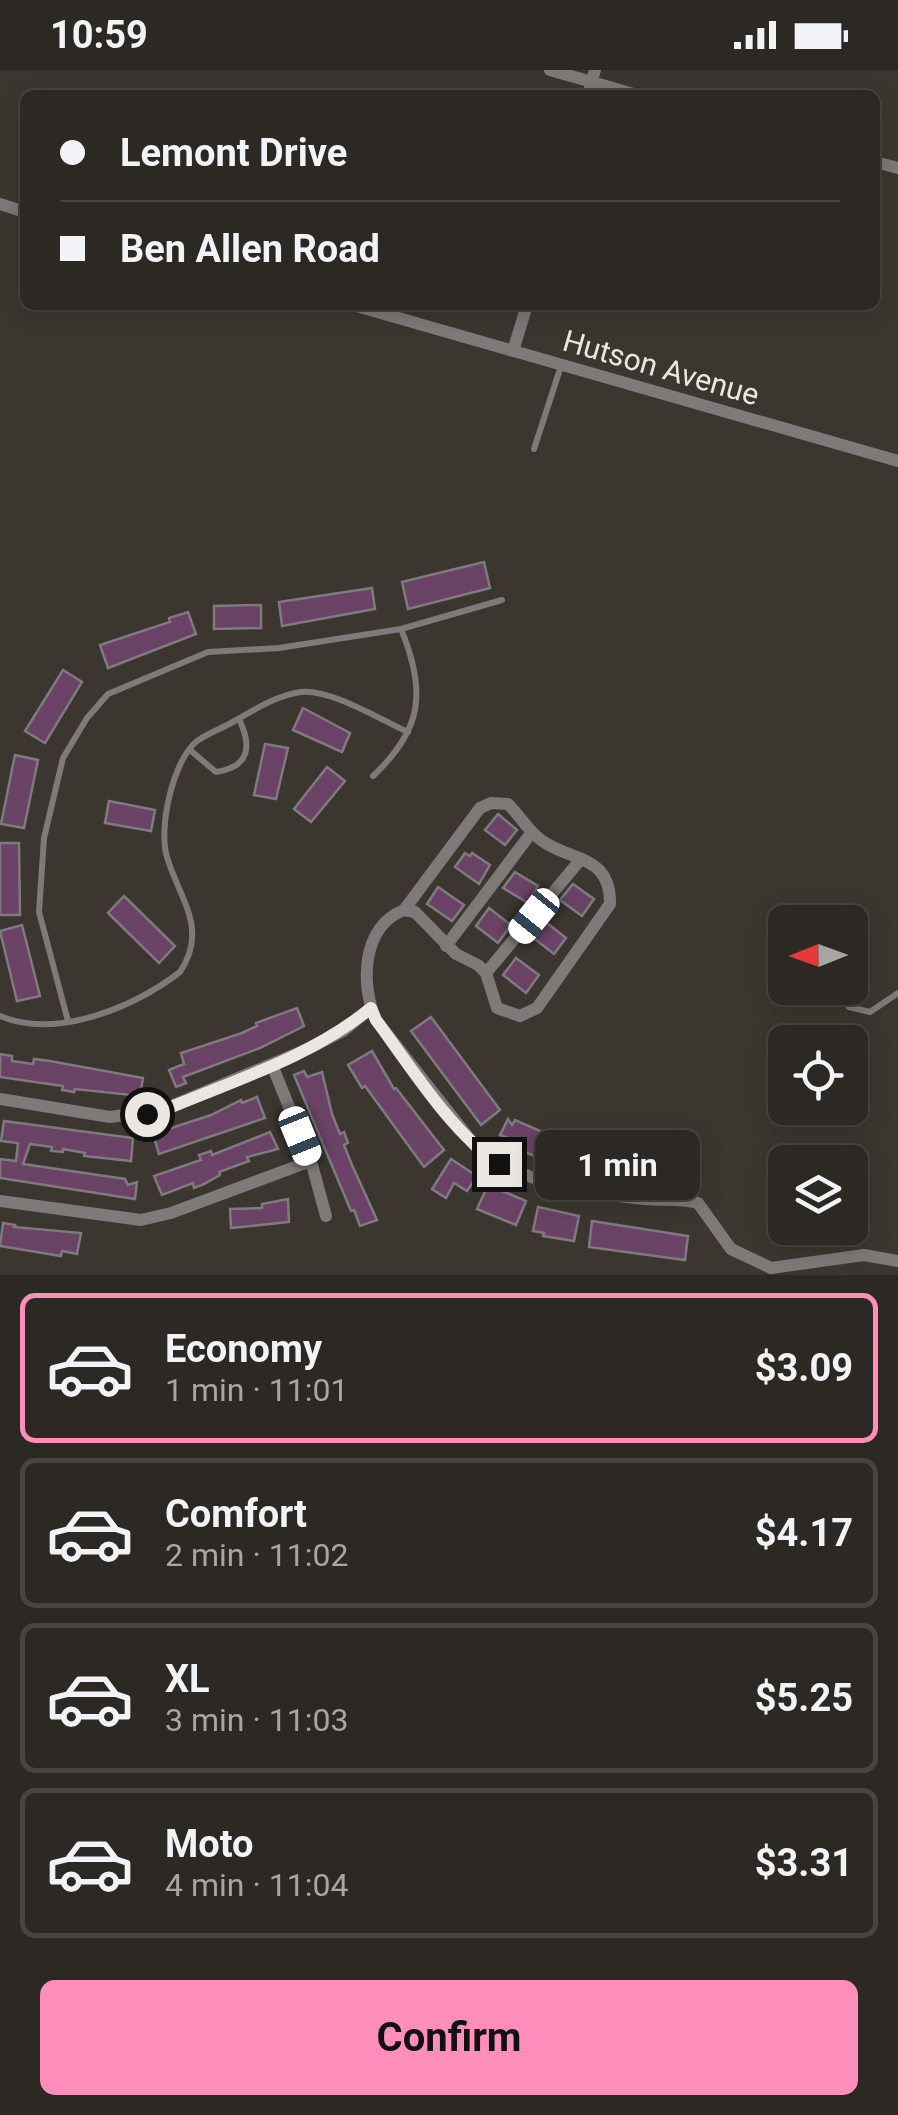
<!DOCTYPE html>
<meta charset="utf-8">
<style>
body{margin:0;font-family:Roboto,sans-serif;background:#383531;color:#f1f3f6;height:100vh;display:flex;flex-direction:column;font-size:38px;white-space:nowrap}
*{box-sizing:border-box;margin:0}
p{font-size:32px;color:#a6a6a6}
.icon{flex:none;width:55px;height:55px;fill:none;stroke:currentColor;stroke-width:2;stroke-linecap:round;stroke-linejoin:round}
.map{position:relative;height:1205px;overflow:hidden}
.side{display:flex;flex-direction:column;background:#2c2924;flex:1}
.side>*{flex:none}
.banner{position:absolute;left:20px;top:20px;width:860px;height:220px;border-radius:15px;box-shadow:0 5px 25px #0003,0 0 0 2px #484541;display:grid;align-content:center;height:220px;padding:0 40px;background:#2c2924}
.needle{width:65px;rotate:269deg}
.fabs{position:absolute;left:768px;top:835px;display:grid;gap:20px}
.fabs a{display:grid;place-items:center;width:100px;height:100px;border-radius:15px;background:#2c2924;box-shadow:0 5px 25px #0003,0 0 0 2px #484541;font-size:50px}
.end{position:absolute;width:45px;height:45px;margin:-22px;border:12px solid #eae7e3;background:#111;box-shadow:0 0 0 5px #111}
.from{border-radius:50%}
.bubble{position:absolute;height:70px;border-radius:15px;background:#2c2924;box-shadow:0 5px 25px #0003,0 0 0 2px #484541;font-size:32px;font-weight:700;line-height:70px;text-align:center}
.car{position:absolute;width:30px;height:60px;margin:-30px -15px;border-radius:12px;box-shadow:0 0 8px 2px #0007;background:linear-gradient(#fff 24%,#345 0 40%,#fff 0 76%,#345 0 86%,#fff 0)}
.banner b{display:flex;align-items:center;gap:35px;height:95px;font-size:38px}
.banner b+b{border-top:2px solid #484541}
.banner i{width:25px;height:25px;background:#f1f3f6}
ul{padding:18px 0 0;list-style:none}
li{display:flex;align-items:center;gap:30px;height:150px;margin:0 20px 15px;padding:0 20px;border:5px solid #484541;border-radius:15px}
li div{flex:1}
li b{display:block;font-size:38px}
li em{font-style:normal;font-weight:700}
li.current{border-color:#ff8eba}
li>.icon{width:90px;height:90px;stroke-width:1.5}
.action{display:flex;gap:20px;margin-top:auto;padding:20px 40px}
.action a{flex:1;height:115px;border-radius:15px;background:#ff8eba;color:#111;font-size:40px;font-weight:700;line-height:115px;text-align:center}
.status{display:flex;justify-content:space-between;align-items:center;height:70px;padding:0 50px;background:#2c2924;direction:ltr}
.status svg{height:28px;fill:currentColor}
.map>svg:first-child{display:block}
.building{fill:#694266;stroke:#80797f;stroke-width:2.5}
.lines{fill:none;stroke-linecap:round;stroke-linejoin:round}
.service{stroke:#7e7a79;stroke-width:6}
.minor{stroke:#7e7a79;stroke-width:12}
.route{stroke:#eae7e3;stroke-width:12}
.labels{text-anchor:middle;stroke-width:10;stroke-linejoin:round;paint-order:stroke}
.street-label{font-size:30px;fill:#eae7e3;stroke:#3b3730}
</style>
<div class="status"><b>10:59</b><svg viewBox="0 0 49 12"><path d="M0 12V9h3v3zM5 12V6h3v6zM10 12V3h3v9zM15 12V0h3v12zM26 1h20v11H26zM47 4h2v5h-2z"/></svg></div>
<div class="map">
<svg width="898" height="1205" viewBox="0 0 898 1205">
<rect width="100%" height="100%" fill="#3b3730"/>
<!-- building -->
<g class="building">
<polygon points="484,492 490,518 408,539 402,512"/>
<polygon points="372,518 375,539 282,556 279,532"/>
<polygon points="261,535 261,558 214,559 214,536"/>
<polygon points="188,542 196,564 108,598 100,575 170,552 169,548"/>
<polygon points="63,600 82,612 45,673 25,661"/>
<polygon points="303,638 350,663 342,682 293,660"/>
<polygon points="265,674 288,678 276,729 254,725"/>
<polygon points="15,685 38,690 24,758 1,754"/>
<polygon points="327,697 345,711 311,752 294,739"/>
<polygon points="109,731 155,740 151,761 105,753"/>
<polygon points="498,744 517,760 505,775 485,760"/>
<polygon points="0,773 19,773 20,845 0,845"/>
<polygon points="465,783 470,786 472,783 490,795 479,814 455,797"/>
<polygon points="515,802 538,816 528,833 503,818"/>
<polygon points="573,814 594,829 582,846 560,830"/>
<polygon points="438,817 464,835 452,851 427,834"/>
<polygon points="124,826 175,876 159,893 108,843"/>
<polygon points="489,838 511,855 498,873 476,856"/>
<polygon points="543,850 566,868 554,884 531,866"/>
<polygon points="22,855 40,926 17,931 0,861"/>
<polygon points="516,888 539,905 526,923 503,905"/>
<polygon points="297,938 304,956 260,978 183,1007 186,1013 176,1017 169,1000 184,994 181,983 242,963 257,956 256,953"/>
<polygon points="431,947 500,1040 481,1055 411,961"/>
<polygon points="372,981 394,1019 396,1018 444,1080 424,1097 365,1016 362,1018 348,995"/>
<polygon points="0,984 12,986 12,991 33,994 34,989 50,991 143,1008 140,1026 75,1019 74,1022 62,1020 63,1016 0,1007"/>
<polygon points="304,1001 307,1007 322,1002 332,1044 340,1064 344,1062 348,1073 344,1075 352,1095 377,1150 360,1156 354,1140 351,1141 294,1005"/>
<polygon points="257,1027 265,1048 159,1084 153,1064 211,1045 241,1030 242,1033"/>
<polygon points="508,1049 512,1055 515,1050 556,1068 545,1091 504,1072 506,1067 500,1065"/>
<polygon points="4,1051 133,1068 131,1091 84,1086 85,1083 63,1079 63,1082 51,1081 52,1077 30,1074 23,1094 125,1109 128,1115 137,1112 135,1129 0,1108 0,1089 16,1091 18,1073 1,1071"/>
<polygon points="270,1062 278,1079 247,1087 249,1091 219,1102 220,1105 204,1114 194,1118 193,1113 162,1125 154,1106 201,1090 199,1085 211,1081 212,1085"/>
<polygon points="573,1074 617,1083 612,1108 567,1099 568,1094 563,1093 566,1076 572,1077"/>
<polygon points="635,1086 681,1091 680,1114 634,1111 634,1107 628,1107 629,1090 635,1090"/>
<polygon points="451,1089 477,1106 467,1121 454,1113 446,1128 432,1119"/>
<polygon points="488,1115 526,1131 516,1155 477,1139"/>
<polygon points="288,1129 289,1152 231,1158 230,1139 262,1138 262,1134"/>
<polygon points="538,1137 579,1146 574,1171 543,1166 544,1163 533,1161"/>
<polygon points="592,1151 688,1166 685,1190 589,1177"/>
<polygon points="3,1153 15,1155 14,1157 81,1163 77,1184 62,1181 61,1186 0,1176"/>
</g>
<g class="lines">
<!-- service -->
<g class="service">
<polyline points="534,379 561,296"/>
<path d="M190,680L216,702C250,697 252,676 239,649"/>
<path d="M373,706C422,660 427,622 401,559"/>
<polyline points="849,937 870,942 898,923"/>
<path d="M0,946C57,970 134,937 180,902C209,859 179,828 167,787C158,758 173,690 197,671C207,664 220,659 231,653C252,641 277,625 301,622C331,619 381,650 408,662"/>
<polyline points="68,951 39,842 44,768 63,688 87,648 108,624 208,582 279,578 401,559 502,530"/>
</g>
<!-- minor -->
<g class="minor">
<polyline points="550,0 637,25"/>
<polyline points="588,25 595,0"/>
<polyline points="875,92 898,98"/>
<polyline points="0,134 25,142"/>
<polyline points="353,235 898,391"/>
<polyline points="513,281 527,235"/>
<path d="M404,840L415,842L456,884L478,895L486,903L497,938L520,946L537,938L610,834C611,780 563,793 534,764C525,755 517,743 508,734L491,733L480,738L404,840C362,856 360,914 376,950L479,1081C532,1115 582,1123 644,1129C662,1131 680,1128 698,1133L731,1179L771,1198L864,1185L898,1191"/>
<polyline points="446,876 532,762"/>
<polyline points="486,903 581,789"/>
<polyline points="272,995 311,1091 326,1146"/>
<polyline points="0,1029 110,1047 164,1039 310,978 343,961 371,938"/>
<polyline points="0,1131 141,1150 171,1143 311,1091"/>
</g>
</g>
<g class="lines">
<!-- route -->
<path class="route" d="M147,1044L164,1040C235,1010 311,987 371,938L376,950C411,997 451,1062 499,1094"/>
</g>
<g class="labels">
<!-- street labels -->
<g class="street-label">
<text transform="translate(661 298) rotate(16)" y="10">Hutson Avenue</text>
</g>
</g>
</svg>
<div class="fabs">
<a><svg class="needle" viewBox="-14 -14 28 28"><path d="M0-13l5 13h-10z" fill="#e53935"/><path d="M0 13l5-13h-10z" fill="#a6a6a6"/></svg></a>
<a><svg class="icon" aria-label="locate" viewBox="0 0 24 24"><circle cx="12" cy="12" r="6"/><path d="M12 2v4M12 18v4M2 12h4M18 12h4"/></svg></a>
<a><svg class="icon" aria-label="layers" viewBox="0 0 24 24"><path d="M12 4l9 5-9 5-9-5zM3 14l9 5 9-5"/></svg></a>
</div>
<i class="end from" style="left:147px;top:1044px"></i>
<i class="end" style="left:499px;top:1094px"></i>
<div class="bubble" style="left:535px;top:1060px;width:165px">1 min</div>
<i class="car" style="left:534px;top:846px;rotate:219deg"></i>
<i class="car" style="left:300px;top:1066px;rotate:158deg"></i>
<div class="banner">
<b><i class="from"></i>Lemont Drive</b>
<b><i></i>Ben Allen Road</b>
</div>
</div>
<section class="side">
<ul>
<li class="current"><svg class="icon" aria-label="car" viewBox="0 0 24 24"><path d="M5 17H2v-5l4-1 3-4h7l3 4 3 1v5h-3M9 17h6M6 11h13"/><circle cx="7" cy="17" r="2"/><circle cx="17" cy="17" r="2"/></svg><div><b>Economy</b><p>1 min · 11:01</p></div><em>$3.09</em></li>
<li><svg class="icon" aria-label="car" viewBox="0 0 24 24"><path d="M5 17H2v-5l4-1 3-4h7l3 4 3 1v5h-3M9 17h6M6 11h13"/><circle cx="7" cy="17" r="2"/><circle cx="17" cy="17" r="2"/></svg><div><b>Comfort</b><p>2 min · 11:02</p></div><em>$4.17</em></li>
<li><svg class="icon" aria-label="car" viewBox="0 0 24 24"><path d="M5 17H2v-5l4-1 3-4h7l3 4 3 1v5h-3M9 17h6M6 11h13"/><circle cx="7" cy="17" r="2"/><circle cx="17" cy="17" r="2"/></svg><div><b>XL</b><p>3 min · 11:03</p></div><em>$5.25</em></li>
<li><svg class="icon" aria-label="car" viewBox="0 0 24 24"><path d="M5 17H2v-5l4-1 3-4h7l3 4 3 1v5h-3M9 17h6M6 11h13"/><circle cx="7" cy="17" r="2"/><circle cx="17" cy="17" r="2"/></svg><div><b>Moto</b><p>4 min · 11:04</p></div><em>$3.31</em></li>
</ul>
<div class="action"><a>Confirm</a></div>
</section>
